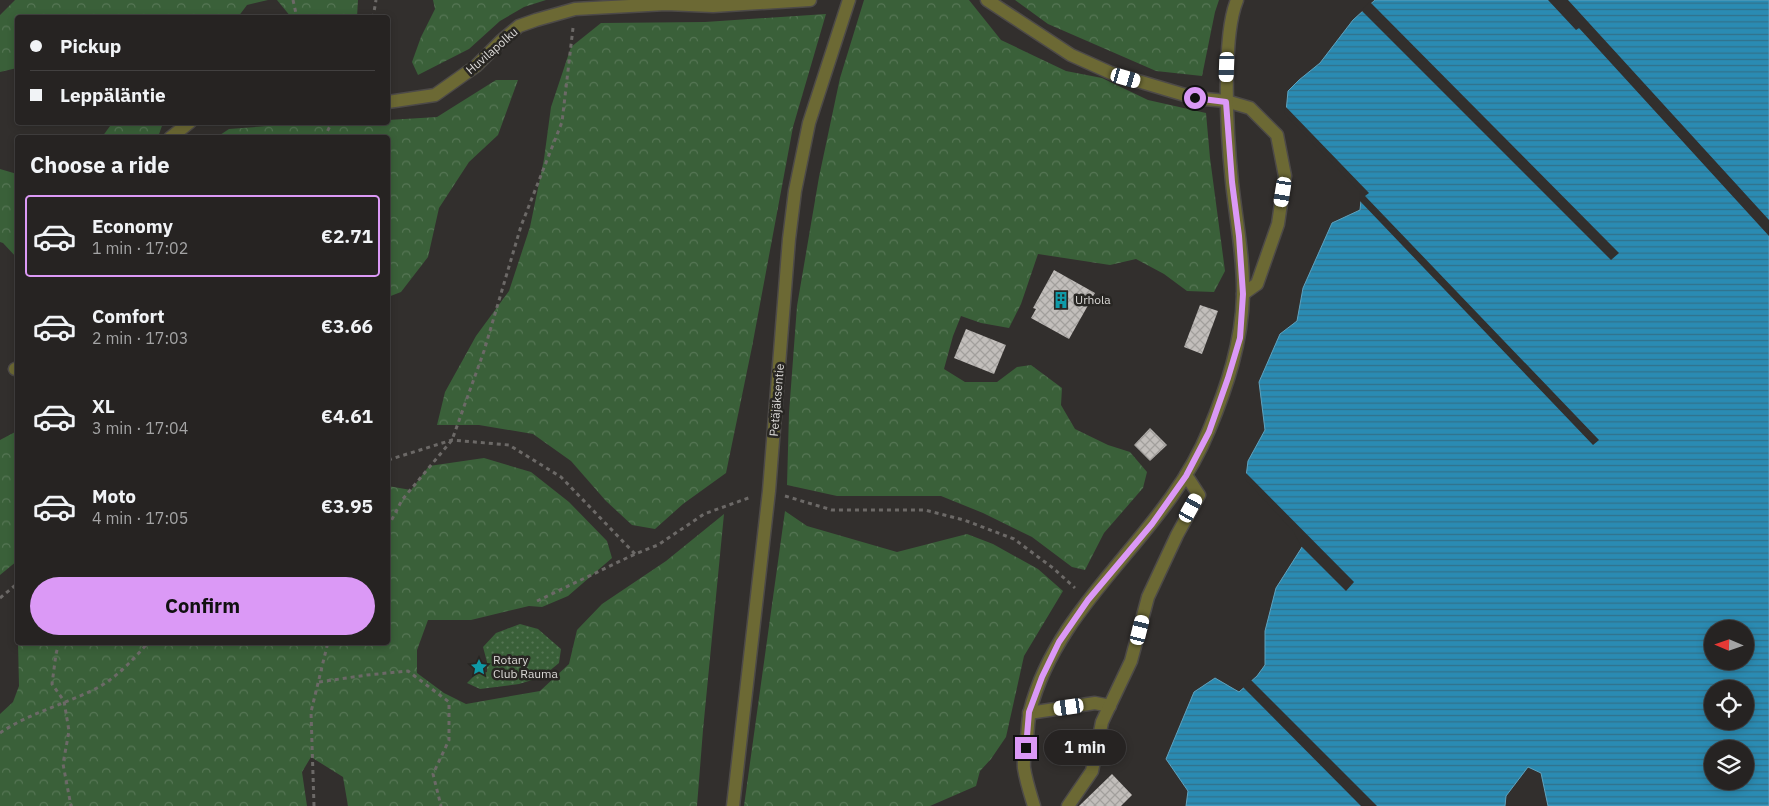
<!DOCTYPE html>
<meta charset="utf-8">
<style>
body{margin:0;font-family:"IBM Plex Sans",sans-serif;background:#2e2b2a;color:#f1f3f6;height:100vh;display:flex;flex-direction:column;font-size:19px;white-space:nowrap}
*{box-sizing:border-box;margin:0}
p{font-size:16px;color:#a4a4a5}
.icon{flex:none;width:28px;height:28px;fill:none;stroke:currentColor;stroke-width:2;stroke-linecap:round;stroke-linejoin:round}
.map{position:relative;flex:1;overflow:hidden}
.drawer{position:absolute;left:15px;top:135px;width:375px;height:510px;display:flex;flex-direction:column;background:#262322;border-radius:5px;box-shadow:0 2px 8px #0003,0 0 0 1px #424040}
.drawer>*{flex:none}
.hud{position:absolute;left:15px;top:15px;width:375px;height:110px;border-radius:5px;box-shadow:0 2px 8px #0003,0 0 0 1px #424040;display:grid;align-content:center;height:110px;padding:0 15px;background:#262322}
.needle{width:32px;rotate:272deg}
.tools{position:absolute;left:1704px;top:620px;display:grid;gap:10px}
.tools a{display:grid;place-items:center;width:50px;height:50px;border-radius:50%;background:#262322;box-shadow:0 2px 8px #0003,0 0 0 1px #424040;font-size:25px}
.end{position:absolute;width:22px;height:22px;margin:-11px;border:6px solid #db99f6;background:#111;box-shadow:0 0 0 2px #111}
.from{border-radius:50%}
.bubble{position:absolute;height:35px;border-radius:18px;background:#262322;box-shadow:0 2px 8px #0003,0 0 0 1px #424040;font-size:16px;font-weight:800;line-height:35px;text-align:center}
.car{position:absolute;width:15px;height:30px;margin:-15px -8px;border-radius:6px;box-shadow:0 0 4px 1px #0007;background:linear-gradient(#fff 24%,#345 0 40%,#fff 0 76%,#345 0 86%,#fff 0)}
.hud b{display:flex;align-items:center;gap:18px;height:48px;font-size:19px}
.hud b+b{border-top:1px solid #424040}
.hud i{width:12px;height:12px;background:#f1f3f6}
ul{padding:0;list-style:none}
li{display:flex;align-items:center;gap:15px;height:82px;margin:0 10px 8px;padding:0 5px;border:2px solid transparent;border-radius:5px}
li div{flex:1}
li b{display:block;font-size:19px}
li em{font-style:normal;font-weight:800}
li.current{border-color:#db99f6}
li>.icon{width:45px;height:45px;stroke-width:1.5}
h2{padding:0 15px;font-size:22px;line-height:60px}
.button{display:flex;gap:10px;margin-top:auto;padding:10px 15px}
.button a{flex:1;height:58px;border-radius:30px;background:#db99f6;color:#111;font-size:20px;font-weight:800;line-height:58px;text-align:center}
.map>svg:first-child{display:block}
.forest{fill:url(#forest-crowns)}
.park{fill:url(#park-dots)}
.water{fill:url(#water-rules);stroke:#5fa2be;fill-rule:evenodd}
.pier{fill:#322f2d}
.building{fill:url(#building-cross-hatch)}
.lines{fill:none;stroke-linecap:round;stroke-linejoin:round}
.minor-casing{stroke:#4d4a48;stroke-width:15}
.path{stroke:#6c6967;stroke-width:3;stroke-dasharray:4 4;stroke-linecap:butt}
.minor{stroke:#6c6934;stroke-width:12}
.route{stroke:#db99f6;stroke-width:6}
.labels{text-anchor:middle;stroke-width:5;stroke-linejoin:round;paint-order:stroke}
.street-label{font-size:12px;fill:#dbd9d7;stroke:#282623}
.poi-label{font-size:12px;fill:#dbd9d7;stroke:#282623;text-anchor:start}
</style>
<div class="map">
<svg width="1769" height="806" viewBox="0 0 1769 806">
<defs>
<pattern id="forest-crowns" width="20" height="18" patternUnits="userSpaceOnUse" patternTransform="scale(1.25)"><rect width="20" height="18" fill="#3a6039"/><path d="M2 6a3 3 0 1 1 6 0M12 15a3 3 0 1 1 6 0" fill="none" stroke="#567655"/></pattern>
<pattern id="park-dots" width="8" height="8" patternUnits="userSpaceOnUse" patternTransform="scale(1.25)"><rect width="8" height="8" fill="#3a6039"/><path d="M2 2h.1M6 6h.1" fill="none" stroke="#567655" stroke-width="1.8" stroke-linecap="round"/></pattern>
<pattern id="water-rules" width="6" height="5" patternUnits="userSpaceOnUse" patternTransform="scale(1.25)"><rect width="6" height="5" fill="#2a8bb3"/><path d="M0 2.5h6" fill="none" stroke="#32718b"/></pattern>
<pattern id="building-cross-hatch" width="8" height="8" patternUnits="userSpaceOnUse" patternTransform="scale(1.25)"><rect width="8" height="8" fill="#c2bebb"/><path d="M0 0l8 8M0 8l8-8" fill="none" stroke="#a29f9c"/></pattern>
</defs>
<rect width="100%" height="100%" fill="#322f2d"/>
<!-- forest -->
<g class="forest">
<polygon points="15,0 268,0 247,5 238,17 18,18 17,68 0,72 0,15"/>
<polygon points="277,0 358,0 357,17 291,17"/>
<polygon points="433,0 546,0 524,7 500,21 469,49 418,75 412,62 421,37 435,9"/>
<polygon points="864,0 969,0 1001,40 1066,71 1102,78 1148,100 1206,113 1210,158 1225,271 1214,292 1187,291 1164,274 1136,259 1110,265 1038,254 1021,304 1009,328 981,323 961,316 953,336 944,369 965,382 997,382 1017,367 1031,365 1062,388 1061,405 1075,429 1108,445 1130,452 1147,472 1143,488 1104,533 1085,570 1072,567 1032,537 983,513 941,496 837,496 787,485 789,413 797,306 819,177 840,78"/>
<polygon points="1015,0 1219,0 1215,12 1202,76 1156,71 1048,24"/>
<polygon points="826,14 793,127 752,347 726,473 683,504 655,529 632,525 606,501 571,461 533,434 479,425 437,425 445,392 476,336 509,291 530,227 544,159 551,107 571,47 601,23 705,22"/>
<polygon points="496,80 518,80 498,135 469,162 439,208 428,257 401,292 388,297 388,138 217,137 229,129 306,123 388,122 388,120 437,117"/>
<polygon points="113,122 163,122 163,123 158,137 102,137"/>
<polygon points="0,169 17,174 17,258 3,243 0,242"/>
<polygon points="17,431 17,561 0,575 0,440"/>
<polygon points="484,458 531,472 569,502 607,541 612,558 568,596 542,607 529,606 471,620 428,620 417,650 417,673 444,693 466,704 540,691 569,664 577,630 602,604 666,561 724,514 703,730 697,806 348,806 343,777 311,757 302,772 307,806 0,806 0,714 13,702 19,686 18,643 388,642 388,486 411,490 429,466"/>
<polygon points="785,511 807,526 897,552 967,534 993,544 1038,569 1063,591 1024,656 1006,737 991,759 980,771 976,786 930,806 744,806"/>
</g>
<!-- park -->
<polygon class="park" points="520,624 538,629 561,649 559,663 542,677 519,684 480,689 467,683 475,675 487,672 487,662 483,647 496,633"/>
<!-- water -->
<path class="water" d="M1375,0H1769V806H1548L1541,773L1528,767L1506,796L1505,806H1186L1188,791L1166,759L1194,692L1215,678L1239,692L1257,676L1265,665V631L1276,588L1304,544L1296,530L1246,477L1248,461L1265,430L1259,382L1280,334L1297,321L1303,288L1332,223L1360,210L1362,191L1286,112L1288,91L1299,80L1320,63L1353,20ZM1712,629H1745V661H1712ZM1712,689H1745V721H1712ZM1712,749H1745V781H1712Z"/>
<!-- pier -->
<g class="pier">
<polygon points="1548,0 1568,0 1769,220 1769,236 1579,28 1576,30"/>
<polygon points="1370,2 1619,253 1611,260 1361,10"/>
<polygon points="1284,105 1369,193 1365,196 1599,440 1593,445 1359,200 1360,192 1285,114"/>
<polygon points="1245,472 1354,582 1346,591 1300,545 1294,532 1245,479"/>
<polygon points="1250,679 1377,806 1361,806 1242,686"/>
</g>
<!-- building -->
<g class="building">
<polygon points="1054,270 1095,293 1069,339 1031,318 1036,309 1033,308"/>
<polygon points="1200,305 1218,311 1202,354 1184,347"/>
<polygon points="966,329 1006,345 994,374 954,358"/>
<polygon points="1150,428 1167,445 1150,461 1134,445"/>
<polygon points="1112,774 1132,795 1121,806 1079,806"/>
</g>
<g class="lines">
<!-- minor casing -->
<g class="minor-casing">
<g id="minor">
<polyline points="987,0 1071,55 1111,73 1195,98 1226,101 1250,108 1277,135 1285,176 1278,224 1257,284 1243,294"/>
<polyline points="388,102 435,95 476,66 501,41 519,26 536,20 575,9 666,4 713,6 810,0"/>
<polyline points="170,138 190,122"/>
<polyline points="15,369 18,368"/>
<polyline points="1029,713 1095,703 1110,706"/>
<polyline points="733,806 769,491 789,239 795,191 809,123 849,0"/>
<path d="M1034,806C1030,793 1026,781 1024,768C1023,758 1026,747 1027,737C1028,729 1028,720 1030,711C1058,600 1167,535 1209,430C1227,387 1242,342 1243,295C1244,258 1236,220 1232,182C1228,145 1226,107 1227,69C1228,48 1229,20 1237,0"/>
<polyline points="1068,806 1092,771 1102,722 1131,661 1148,597 1177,535 1199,495 1186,475"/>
</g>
</g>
<!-- path -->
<g class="path">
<polyline points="293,0 297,18"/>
<polyline points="373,18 376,0"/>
<polyline points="324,138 332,122"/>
<polyline points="388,460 452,440 509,445 561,477 635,554"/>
<polyline points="785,496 832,510 925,510 964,520 1014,539 1053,568 1075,588"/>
<polyline points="388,527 402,500 452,440 484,351 521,226 562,122 573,28"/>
<polyline points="0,598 18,583"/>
<polyline points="537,601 635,554 658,545 704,514 751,497"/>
<polyline points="59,642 56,654 52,684 64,701 69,731 63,764 71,806"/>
<polyline points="319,682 367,675 408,671 449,702 449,740 433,774 441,806"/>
<path d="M0,733C29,713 66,704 97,688C118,677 133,659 149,642"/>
<polyline points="314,806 311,712 328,642"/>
</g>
<!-- minor -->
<use href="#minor" class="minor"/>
</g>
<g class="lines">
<!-- route -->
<polyline class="route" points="1026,748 1029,712 1042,677 1059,642 1088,600 1152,524 1186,476 1209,432 1228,378 1240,338 1243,294 1239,236 1232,182 1226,102 1195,98"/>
</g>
<!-- icons -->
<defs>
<g id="building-bare" transform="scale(1.35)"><path d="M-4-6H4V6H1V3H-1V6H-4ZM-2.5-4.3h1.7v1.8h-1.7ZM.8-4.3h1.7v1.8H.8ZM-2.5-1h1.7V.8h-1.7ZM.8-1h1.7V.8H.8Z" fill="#0f9aa8" stroke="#282623" stroke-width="2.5" paint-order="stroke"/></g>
<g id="sight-bare" transform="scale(1.35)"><path d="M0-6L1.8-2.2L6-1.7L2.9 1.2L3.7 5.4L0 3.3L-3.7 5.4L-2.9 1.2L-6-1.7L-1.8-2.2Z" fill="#0f9aa8" stroke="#282623" stroke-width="2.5" paint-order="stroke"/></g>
</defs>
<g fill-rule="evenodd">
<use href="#building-bare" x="1061" y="300"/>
<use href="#sight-bare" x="479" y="667"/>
</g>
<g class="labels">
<!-- street labels -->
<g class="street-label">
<text transform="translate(492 51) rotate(-41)" y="4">Huvilapolku</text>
<text transform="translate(777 400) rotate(-85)" y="4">Petäjäksentie</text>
</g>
<!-- poi labels -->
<g class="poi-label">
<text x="1075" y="304">Urhola</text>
<text x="493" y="664">Rotary<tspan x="493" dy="14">Club Rauma</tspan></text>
</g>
</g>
</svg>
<div class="tools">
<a><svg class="needle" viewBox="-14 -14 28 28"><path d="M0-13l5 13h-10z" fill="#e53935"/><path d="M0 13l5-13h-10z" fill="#a4a4a5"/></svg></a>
<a><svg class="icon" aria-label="locate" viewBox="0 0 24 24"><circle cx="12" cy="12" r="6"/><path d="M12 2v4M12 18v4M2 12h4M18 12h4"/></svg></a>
<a><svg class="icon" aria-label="layers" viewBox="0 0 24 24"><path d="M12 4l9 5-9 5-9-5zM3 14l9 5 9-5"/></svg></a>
</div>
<i class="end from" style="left:1195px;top:98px"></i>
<i class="end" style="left:1026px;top:748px"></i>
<div class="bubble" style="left:1044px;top:730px;width:82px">1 min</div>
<i class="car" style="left:1227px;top:67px;rotate:182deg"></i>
<i class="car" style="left:1126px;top:78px;rotate:106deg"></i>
<i class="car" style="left:1283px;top:192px;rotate:189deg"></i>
<i class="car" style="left:1191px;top:508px;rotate:29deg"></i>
<i class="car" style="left:1140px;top:630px;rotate:14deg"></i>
<i class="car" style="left:1069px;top:707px;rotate:262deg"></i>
<div class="hud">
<b><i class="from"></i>Pickup</b>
<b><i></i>Leppäläntie</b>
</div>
<section class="drawer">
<h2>Choose a ride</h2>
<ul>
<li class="current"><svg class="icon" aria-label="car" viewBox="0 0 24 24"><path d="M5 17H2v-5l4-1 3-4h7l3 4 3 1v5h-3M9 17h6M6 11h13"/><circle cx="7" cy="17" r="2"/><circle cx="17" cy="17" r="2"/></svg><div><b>Economy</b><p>1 min · 17:02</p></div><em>€2.71</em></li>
<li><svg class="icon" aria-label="car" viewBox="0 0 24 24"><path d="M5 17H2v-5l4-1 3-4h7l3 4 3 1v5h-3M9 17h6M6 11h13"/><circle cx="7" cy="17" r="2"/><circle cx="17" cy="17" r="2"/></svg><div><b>Comfort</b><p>2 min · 17:03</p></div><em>€3.66</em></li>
<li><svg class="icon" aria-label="car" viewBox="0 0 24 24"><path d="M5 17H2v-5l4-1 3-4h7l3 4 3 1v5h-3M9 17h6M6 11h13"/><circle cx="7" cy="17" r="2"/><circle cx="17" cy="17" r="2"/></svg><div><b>XL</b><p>3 min · 17:04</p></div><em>€4.61</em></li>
<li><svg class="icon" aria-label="car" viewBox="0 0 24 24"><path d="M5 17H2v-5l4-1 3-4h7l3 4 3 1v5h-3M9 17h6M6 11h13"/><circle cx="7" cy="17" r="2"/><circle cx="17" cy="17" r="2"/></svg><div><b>Moto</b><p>4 min · 17:05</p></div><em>€3.95</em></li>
</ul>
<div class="button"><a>Confirm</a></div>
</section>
</div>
